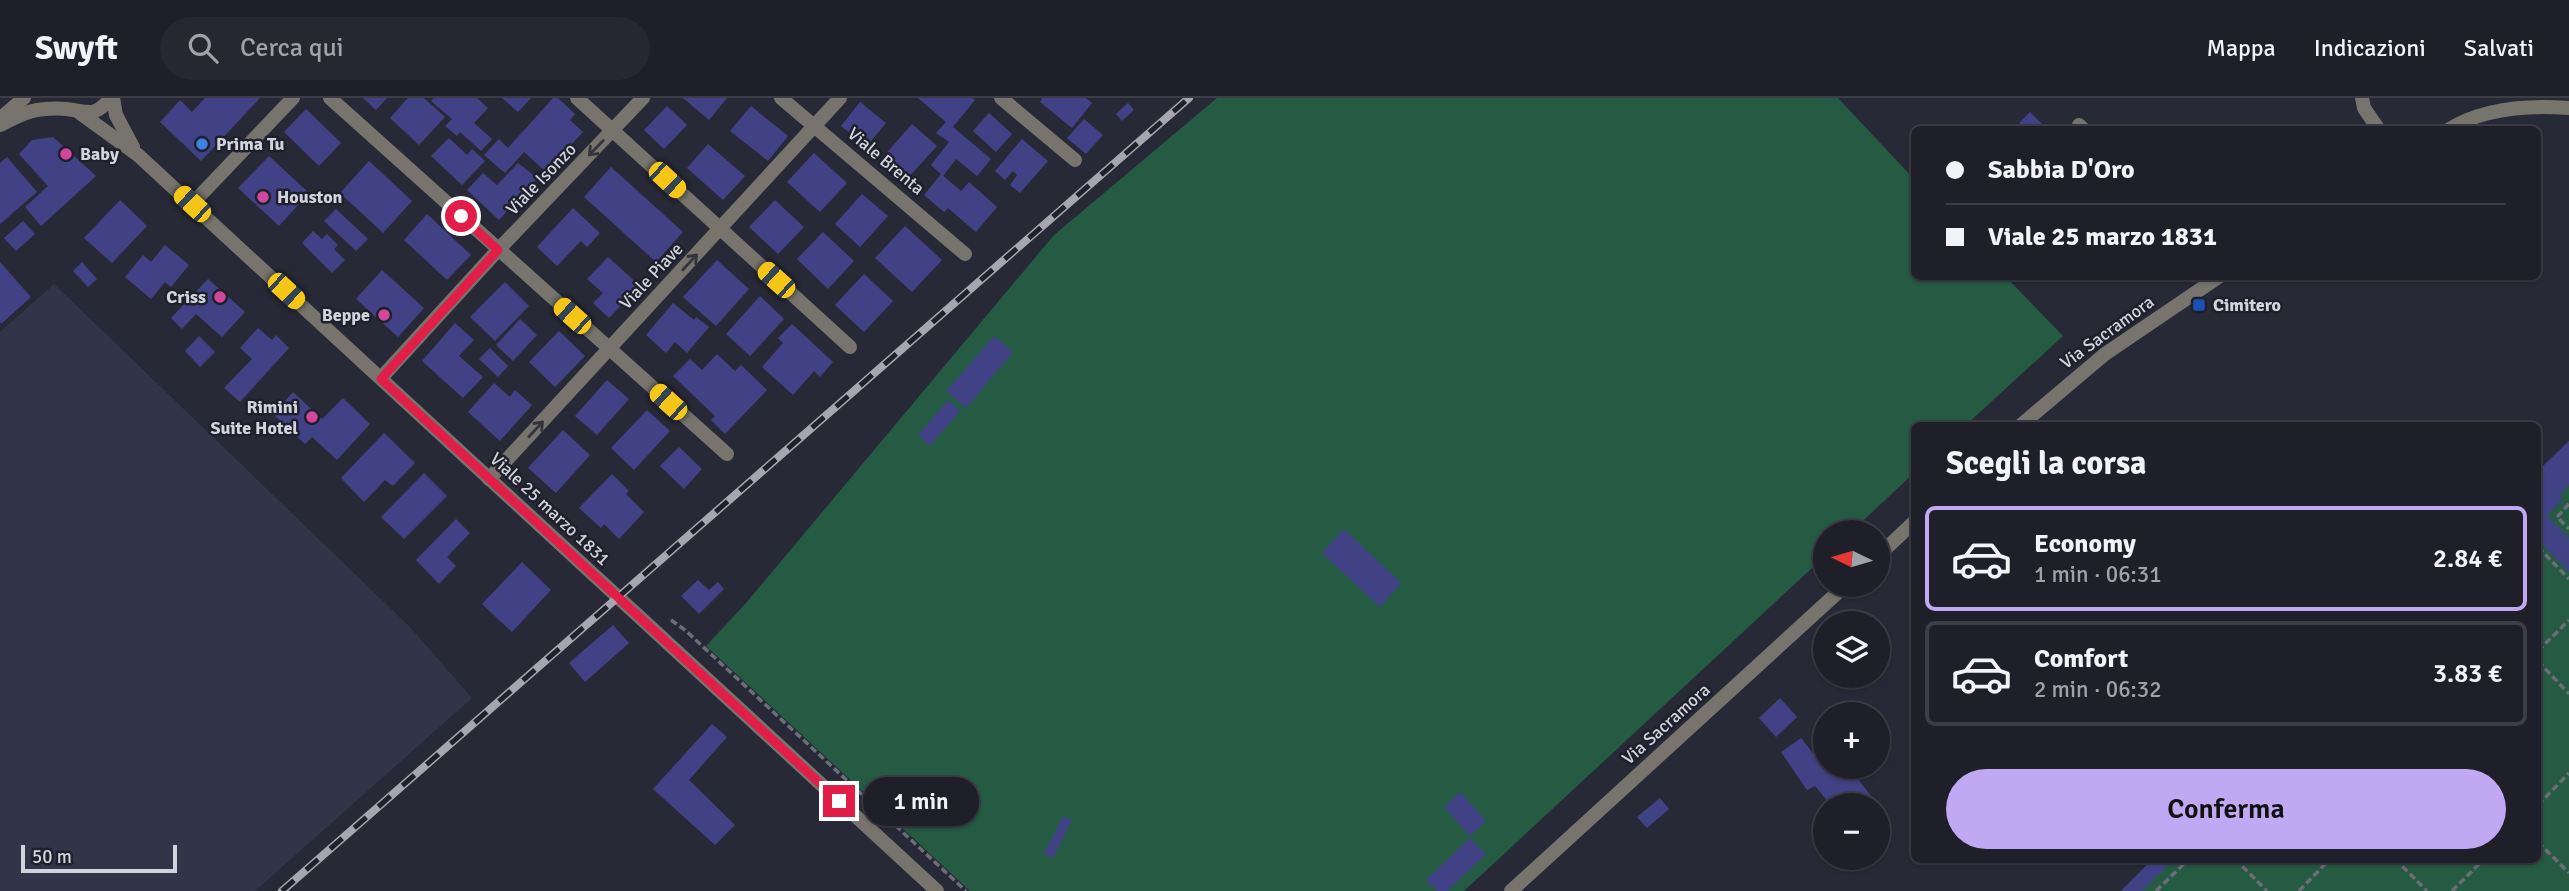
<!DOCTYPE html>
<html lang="it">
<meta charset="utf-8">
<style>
body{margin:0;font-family:Signika,sans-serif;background:#262731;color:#f1f3f6;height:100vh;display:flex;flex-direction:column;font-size:26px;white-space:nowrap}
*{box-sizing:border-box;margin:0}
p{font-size:23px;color:#a1a2a8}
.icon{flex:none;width:38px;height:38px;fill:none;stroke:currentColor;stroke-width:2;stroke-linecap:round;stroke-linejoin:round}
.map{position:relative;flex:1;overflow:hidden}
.side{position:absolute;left:1911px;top:324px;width:630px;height:441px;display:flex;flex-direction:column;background:#1e1f29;border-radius:10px;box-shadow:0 2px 5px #0004,0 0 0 2px #3c3d46}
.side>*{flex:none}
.hud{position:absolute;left:1911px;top:28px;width:630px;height:154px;border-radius:10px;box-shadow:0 2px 5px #0004,0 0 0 2px #3c3d46;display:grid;align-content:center;height:154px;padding:0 35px;background:#1e1f29}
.needle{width:46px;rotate:275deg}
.fabs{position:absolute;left:1813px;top:422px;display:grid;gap:14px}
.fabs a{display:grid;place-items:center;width:77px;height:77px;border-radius:50%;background:#1e1f29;box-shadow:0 2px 5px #0004,0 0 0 2px #3c3d46;font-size:35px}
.scale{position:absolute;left:21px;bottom:18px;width:156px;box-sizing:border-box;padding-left:7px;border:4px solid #d2d3dc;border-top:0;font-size:19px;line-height:24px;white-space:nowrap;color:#d2d3dc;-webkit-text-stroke:5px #1e202c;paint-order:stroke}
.end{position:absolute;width:32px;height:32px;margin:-16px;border:9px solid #e11d48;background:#fff;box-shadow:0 0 0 4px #fff}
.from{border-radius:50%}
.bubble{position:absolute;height:49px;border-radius:24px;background:#1e1f29;box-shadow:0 2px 5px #0004,0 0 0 2px #3c3d46;font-size:23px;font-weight:600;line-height:49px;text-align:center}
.car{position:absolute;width:21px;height:42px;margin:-21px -10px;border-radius:9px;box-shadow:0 0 5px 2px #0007;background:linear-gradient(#f5c518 24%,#345 0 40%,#f5c518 0 76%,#345 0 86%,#f5c518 0)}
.hud b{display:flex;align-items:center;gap:24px;height:66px;font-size:26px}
.hud b+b{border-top:2px solid #3c3d46}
.hud i{width:18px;height:18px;background:#f1f3f6}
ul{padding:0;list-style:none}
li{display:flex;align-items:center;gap:21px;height:105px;margin:0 14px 10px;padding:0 21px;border:4px solid #3c3d46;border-radius:10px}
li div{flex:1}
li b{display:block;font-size:26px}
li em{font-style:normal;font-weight:600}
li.current{border-color:#c0a8f3}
li>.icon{width:63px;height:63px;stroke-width:1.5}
h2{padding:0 35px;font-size:32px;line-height:84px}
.cta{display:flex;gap:14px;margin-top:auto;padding:14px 35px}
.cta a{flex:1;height:80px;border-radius:42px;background:#c0a8f3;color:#111;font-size:28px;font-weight:600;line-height:80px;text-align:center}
header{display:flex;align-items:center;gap:42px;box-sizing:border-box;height:98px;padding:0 35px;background:#1e1f29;border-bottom:2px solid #3c3d46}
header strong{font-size:33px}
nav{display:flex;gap:38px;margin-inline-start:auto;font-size:24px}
.search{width:490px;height:63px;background:#262731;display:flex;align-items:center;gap:18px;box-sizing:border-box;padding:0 24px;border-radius:38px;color:#a1a2a8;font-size:26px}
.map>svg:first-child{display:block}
.built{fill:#323447}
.green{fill:#255a43}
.building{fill:#414286}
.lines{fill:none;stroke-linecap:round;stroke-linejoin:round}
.path{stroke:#6c6d79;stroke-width:3.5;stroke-dasharray:7 3.5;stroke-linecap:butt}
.minor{stroke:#76746d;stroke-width:14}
.tertiary{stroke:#76746d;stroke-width:14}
.rail-casing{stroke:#a5a6b0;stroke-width:8}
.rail{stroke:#1e202c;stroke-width:5;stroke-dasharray:16;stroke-linecap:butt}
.oneway{stroke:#34353c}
.route{stroke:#e11d48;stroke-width:9}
.shop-dot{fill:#3f7fe0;stroke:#1e202c;stroke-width:2.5}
.hotel-dot{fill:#d1479c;stroke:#1e202c;stroke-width:2.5}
.transit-dot{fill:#1a4fb4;stroke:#1e202c;stroke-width:2.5}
.labels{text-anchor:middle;stroke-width:5;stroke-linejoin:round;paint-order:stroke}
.poi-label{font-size:18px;font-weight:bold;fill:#d2d3dc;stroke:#1e202c;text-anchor:start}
.street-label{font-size:18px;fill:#d2d3dc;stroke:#1e202c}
</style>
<header>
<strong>Swyft</strong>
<div class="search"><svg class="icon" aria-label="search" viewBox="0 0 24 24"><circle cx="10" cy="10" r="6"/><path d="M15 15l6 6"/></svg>Cerca qui</div>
<nav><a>Mappa</a><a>Indicazioni</a><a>Salvati</a></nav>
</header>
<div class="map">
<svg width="2569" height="793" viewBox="0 0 2569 793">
<rect width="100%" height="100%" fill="#282937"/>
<!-- built -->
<polygon class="built" points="54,186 410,529 472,600 255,793 0,793 0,234"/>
<!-- green -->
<g class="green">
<polygon points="1217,0 1838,0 1914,81 1914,178 2006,179 2063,238 1966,327 1914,327 1914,375 1851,434 1825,434 1825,458 1464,793 970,793 706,548 746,505 1054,137"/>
<polygon points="2569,343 2569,793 2121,793 2153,761 2538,761 2538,373"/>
</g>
<!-- building -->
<g class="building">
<polygon points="205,0 260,0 201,63 160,24 180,2 192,14"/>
<polygon points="363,0 387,0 376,12"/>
<polygon points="408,0 424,0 445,19 419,47 390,20"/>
<polygon points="434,0 477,0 488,10 474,25 492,41 481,53 460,34 457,38 445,28 452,21 431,3"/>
<polygon points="502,0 531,0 518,14"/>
<polygon points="553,0 558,0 575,16 570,22 583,34 546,74 524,54 505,75 484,57 499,41 508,50"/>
<polygon points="683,0 727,0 709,22"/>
<polygon points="918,0 972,0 975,2 953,29 991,61 977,78 956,61 943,78 931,67 949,44 936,35 946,24"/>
<polygon points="1042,0 1086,0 1092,5 1072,30 1040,4"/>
<polygon points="860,4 886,25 867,48 841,28"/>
<polygon points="1128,5 1134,12 1122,23 1116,16"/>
<polygon points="667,8 687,27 664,51 644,32"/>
<polygon points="751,8 788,38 768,63 730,33"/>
<polygon points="306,11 341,45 319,68 284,34"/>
<polygon points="2030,14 2048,32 2026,32 2019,25"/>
<polygon points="989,15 1012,36 996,54 973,33"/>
<polygon points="1084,21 1103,37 1086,56 1067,40"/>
<polygon points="912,26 937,48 906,82 882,60"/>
<polygon points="53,39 96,78 41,128 25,109 48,88 19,56 32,42"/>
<polygon points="449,40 467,57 472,51 485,63 462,87 431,58"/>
<polygon points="1022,41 1048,63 1020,95 1010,87 1017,77 1013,73 1005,82 995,73"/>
<polygon points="708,46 745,78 723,102 687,70"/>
<polygon points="814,55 847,85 820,114 787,84"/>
<polygon points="269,58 309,95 279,128 238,90"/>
<polygon points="7,59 37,94 0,126 0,65"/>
<polygon points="369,63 412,103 383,135 340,95"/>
<polygon points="518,65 537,80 499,122 467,92 483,75 497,87"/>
<polygon points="611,69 683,134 656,164 584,99"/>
<polygon points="941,76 961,93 969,84 997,109 976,134 948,110 944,114 924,97"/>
<polygon points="862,96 888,118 860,149 835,126"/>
<polygon points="120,102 147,128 112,165 84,140"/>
<polygon points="775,102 804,129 778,156 749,129"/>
<polygon points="573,110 600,135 587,149 581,143 557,168 537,149"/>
<polygon points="336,111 368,141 356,153 324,123"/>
<polygon points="427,116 471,157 447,182 404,142"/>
<polygon points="23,123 35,136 16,153 4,140"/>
<polygon points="905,128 942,162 912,194 875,160"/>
<polygon points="313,133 322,141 327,136 338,147 334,151 345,162 332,175 302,145"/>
<polygon points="823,134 854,163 828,191 797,161"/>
<polygon points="165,147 189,167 171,189 165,184 151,201 125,179 143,157 151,164"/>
<polygon points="608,159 640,188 609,220 593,205 603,195 587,181"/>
<polygon points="717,162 749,191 716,228 683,199"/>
<polygon points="0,164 31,199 1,226 0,224"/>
<polygon points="82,164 97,181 88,189 73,173"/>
<polygon points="382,172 424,210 398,239 356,201"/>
<polygon points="864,176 893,203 864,234 835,207"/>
<polygon points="208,181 245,214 222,239 196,216 182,231 171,220"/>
<polygon points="505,184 529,208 495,243 470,219"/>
<polygon points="760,198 784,221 750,258 726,236"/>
<polygon points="673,205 694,222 696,219 709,229 687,255 675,244 666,255 646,237"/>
<polygon points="520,221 537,237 513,263 496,247"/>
<polygon points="455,225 474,242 459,258 483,279 463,300 422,263"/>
<polygon points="792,226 833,264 820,279 814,273 793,297 762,269 783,245 778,240"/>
<polygon points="258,230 272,242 276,237 289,250 240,304 224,290 252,261 240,250"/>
<polygon points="559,233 585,258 555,289 529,264"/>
<polygon points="199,238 215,254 200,269 185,253"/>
<polygon points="994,238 1013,254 966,310 946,293"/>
<polygon points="490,250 508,268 498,279 479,261"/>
<polygon points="717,256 735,273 741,267 767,292 725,336 711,322 715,318 673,278 690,261 702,272"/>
<polygon points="607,282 629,301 597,337 575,318"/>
<polygon points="494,285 510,299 515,292 532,307 500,343 468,314"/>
<polygon points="293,294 322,321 343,300 370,326 337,362 312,339 305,346 273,316"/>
<polygon points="948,302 960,313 930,348 918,337"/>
<polygon points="647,312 670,333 634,372 611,350"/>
<polygon points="563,332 590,357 556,395 528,370"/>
<polygon points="384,335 415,365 393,388 385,382 364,404 341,380"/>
<polygon points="2569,343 2569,387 2559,397 2563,401 2547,418 2569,440 2569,474 2538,442 2538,373"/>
<polygon points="679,349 702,371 684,391 660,368"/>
<polygon points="424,375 447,398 404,441 381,419"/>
<polygon points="612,376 629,393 626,396 644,414 619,441 604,426 601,430 579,410"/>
<polygon points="456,421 470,435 447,459 456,468 439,486 416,462"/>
<polygon points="1344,431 1401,485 1380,509 1322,455"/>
<polygon points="522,464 551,492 512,534 482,506"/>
<polygon points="698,482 709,492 718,484 724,491 699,516 681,498"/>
<polygon points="613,527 629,545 585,584 569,565"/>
<polygon points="1780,600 1797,619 1776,639 1759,620"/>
<polygon points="712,626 727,639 689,682 735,727 715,747 653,691"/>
<polygon points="1801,640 1816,659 1825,653 1825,668 1848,668 1890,723 1878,735 1878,707 1831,707 1815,688 1807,692 1781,654"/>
<polygon points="1460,694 1486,723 1470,738 1444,709"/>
<polygon points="1660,700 1669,711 1647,730 1637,719"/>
<polygon points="1063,718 1072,722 1053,760 1044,756"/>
<polygon points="1470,740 1486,756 1447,793 1437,793 1426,782"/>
<polygon points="2153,761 2174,761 2142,793 2121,793"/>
</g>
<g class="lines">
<!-- path -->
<g class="path">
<polyline points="2569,406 2557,419 2569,431"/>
<polyline points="2538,449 2569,481"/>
<polyline points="671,522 685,532 966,793"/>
<polyline points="2538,553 2569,522"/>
<polyline points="2538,563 2569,596"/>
<polyline points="2538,707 2569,675"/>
<polyline points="2538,744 2569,775"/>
<polyline points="2235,761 2267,793"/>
<polyline points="2395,761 2427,793"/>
<polyline points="2156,793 2189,761"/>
<polyline points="2299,793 2330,761"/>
<polyline points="2452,793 2484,761"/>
</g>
<!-- minor -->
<g class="minor">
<polyline points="330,0 727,356"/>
<polyline points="577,0 850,249"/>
<polyline points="781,0 965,156"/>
<polyline points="1001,0 1075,62"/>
<polyline points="2362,0 2364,10 2379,32"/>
<polyline points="2079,27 2084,32"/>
<polyline points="192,106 293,0"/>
<polyline points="381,280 498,152 643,0"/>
<polyline points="489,381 840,0"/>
</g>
<!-- tertiary -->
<g class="tertiary">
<polyline points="113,0 116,17 133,49"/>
<polyline points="80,15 138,57 937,793"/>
<polyline points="1,20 24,0"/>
<path d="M0,27C12,21 24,14 37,12C46,11 57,10 66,11C88,13 93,21 111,0"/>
<path d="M2448,32C2483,10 2529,7 2569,10"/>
<polyline points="2021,327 2105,256 2220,178"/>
<polyline points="1878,458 1914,424"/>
<polyline points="1511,793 1847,486"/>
</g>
<!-- rail casing -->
<g class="rail-casing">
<polyline id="rail" points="282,793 1189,0"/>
</g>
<!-- rail -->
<use href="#rail" class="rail"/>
</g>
<!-- one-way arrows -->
<defs><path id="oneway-shaft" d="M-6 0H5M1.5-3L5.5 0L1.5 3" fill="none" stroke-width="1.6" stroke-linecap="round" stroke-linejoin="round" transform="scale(1.75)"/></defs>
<g class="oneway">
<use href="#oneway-shaft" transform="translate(596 50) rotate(134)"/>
<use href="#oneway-shaft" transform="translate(690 164) rotate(-47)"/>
<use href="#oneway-shaft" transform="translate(536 331) rotate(-47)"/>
</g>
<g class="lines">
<!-- route -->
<polyline class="route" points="461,118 498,152 381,281 839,703"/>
</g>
<!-- markers -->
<circle class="shop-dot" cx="202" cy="46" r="7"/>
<g class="hotel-dot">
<circle cx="66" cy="56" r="7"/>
<circle cx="263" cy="99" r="7"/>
<circle cx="220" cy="199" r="7"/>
<circle cx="384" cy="217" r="7"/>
<circle cx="312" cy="319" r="7"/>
</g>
<rect class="transit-dot" x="2192" y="200" width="14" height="14" rx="3.5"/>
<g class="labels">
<!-- poi labels -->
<g class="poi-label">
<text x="216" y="52">Prima Tu</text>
<text x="80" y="62">Baby</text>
<text x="277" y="105">Houston</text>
<text x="206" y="205" text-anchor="end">Criss</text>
<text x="2213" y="213">Cimitero</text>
<text x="370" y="223" text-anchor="end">Beppe</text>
<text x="298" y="315" text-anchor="end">Rimini<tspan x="298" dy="21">Suite Hotel</tspan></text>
</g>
<!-- street labels -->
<g class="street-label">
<text transform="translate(886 63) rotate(40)" y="6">Viale Brenta</text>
<text transform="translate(541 81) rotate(-46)" y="6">Viale Isonzo</text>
<text transform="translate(651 178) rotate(-47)" y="6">Viale Piave</text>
<text transform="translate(2107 234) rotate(-36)" y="6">Via Sacramora</text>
<text transform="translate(550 411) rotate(43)" y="6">Viale 25 marzo 1831</text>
<text transform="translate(1666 626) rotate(-42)" y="6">Via Sacramora</text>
</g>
</g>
</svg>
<div class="fabs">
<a><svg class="needle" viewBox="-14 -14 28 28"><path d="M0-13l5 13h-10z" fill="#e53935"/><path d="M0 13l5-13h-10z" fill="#a1a2a8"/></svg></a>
<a><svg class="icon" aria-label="layers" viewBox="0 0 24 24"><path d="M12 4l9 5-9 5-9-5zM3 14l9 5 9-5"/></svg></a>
<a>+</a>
<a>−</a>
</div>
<div class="scale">50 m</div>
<i class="end from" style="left:461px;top:118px"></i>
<i class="end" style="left:839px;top:703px"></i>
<div class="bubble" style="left:863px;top:679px;width:116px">1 min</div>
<i class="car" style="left:667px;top:82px;rotate:133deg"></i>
<i class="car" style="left:192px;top:106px;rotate:313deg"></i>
<i class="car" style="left:776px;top:182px;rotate:312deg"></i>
<i class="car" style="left:286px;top:193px;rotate:133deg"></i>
<i class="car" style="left:572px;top:218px;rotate:312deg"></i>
<i class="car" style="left:668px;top:304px;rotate:312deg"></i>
<div class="hud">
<b><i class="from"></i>Sabbia D'Oro</b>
<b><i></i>Viale 25 marzo 1831</b>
</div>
<section class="side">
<h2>Scegli la corsa</h2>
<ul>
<li class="current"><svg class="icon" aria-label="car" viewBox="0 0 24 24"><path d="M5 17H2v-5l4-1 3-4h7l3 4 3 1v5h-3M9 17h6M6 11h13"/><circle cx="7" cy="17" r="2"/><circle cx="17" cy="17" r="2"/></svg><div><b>Economy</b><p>1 min · 06:31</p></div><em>2.84 €</em></li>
<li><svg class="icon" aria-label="car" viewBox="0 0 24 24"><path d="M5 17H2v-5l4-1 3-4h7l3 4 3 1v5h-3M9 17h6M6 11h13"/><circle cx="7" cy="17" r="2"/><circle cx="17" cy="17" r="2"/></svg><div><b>Comfort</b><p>2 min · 06:32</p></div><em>3.83 €</em></li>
</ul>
<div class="cta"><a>Conferma</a></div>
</section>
</div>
